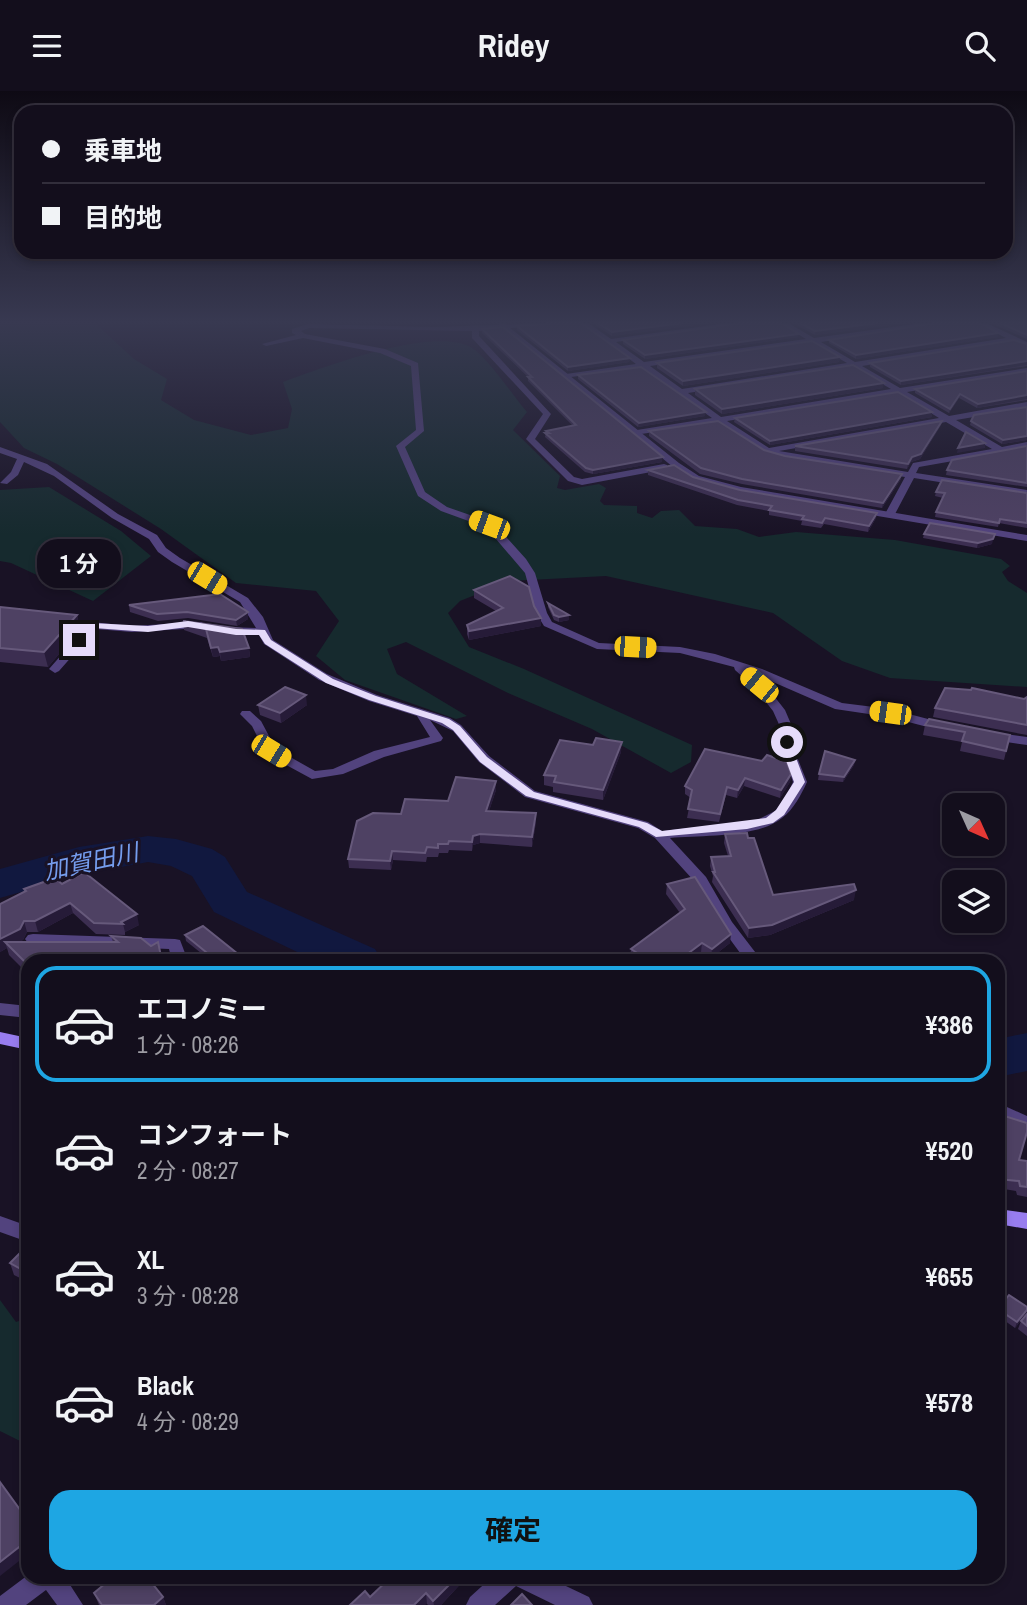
<!DOCTYPE html>
<html lang="ja">
<meta charset="utf-8">
<style>
body{margin:0;font-family:"Archivo Narrow","Noto Sans JP",sans-serif;background:#201c29;color:#f1f3f6;height:100vh;display:flex;flex-direction:column;font-size:26px;white-space:nowrap}
*{box-sizing:border-box;margin:0}
p{font-size:23px;color:#9d9ca3}
.icon{flex:none;width:38px;height:38px;fill:none;stroke:currentColor;stroke-width:2;stroke-linecap:round;stroke-linejoin:round}
.map{position:relative;flex:1;overflow:hidden}
.sheet{position:absolute;left:21px;top:863px;width:984px;height:630px;display:flex;flex-direction:column;background:#130e1c;border-radius:21px;box-shadow:0 4px 10px #0003,0 0 0 2px #322e3b}
.sheet>*{flex:none}
.banner{position:absolute;left:14px;top:14px;width:999px;height:154px;border-radius:21px;box-shadow:0 4px 10px #0003,0 0 0 2px #322e3b;display:grid;align-content:center;height:154px;padding:0 28px;background:#130e1c}
.needle{width:46px;rotate:135deg}
.buttons{position:absolute;left:942px;top:702px;display:grid;gap:14px}
.buttons a{display:grid;place-items:center;width:63px;height:63px;border-radius:14px;background:#130e1c;box-shadow:0 4px 10px #0003,0 0 0 2px #322e3b;font-size:35px}
.end{position:absolute;width:32px;height:32px;margin:-16px;border:9px solid #e5dbfa;background:#111;box-shadow:0 0 0 4px #111}
.from{border-radius:50%}
.bubble{position:absolute;height:49px;border-radius:21px;background:#130e1c;box-shadow:0 4px 10px #0003,0 0 0 2px #322e3b;font-size:23px;font-weight:700;line-height:49px;text-align:center}
.car{position:absolute;width:21px;height:42px;margin:-21px -10px;border-radius:9px;box-shadow:0 0 5px 2px #0007;background:linear-gradient(#f5c518 24%,#345 0 40%,#f5c518 0 76%,#345 0 86%,#f5c518 0)}
.banner b{display:flex;align-items:center;gap:24px;height:66px;font-size:26px}
.banner b+b{border-top:2px solid #322e3b}
.banner i{width:18px;height:18px;background:#f1f3f6}
ul{padding:12px 0 0;list-style:none}
li{display:flex;align-items:center;gap:21px;height:116px;margin:0 14px 10px;padding:0 14px;border:4px solid transparent;border-radius:21px}
li div{flex:1}
li b{display:block;font-size:26px}
li em{font-style:normal;font-weight:700}
li.selected{border-color:#1ea6e3}
li>.icon{width:63px;height:63px;stroke-width:1.5}
.button{display:flex;gap:14px;margin-top:auto;padding:14px 28px}
.button a{flex:1;height:80px;border-radius:21px;background:#1ea6e3;color:#111;font-size:28px;font-weight:700;line-height:80px;text-align:center}
header{display:flex;justify-content:space-between;align-items:center;height:91px;padding:0 28px;background:#130e1c;font-size:32px;font-weight:700}
.map>svg:first-child{display:block}
.green{fill:#162a2e}
.lines{fill:none;stroke-linecap:round;stroke-linejoin:round}
.river{fill:#11183f;fill-rule:evenodd}
.minor{fill:#52437e;fill-rule:evenodd}
.tertiary{fill:#52437e;fill-rule:evenodd}
.secondary{fill:#987def;fill-rule:evenodd}
.wall{fill:#3c2e51}
.shaded-wall{fill:#261b38}
.building{fill:#4e4163;stroke:#66597b;stroke-width:2}
.route{fill:#e5dbfa}
.labels{text-anchor:middle;stroke-width:6;stroke-linejoin:round;paint-order:stroke}
.water-label{font-size:24px;font-style:italic;fill:#759dee;stroke:#191225}
</style>
<header><svg class="icon" aria-label="menu" viewBox="0 0 24 24"><path d="M4 6h16M4 12h16M4 18h16"/></svg>Ridey<svg class="icon" aria-label="search" viewBox="0 0 24 24"><circle cx="10" cy="10" r="6"/><path d="M15 15l6 6"/></svg></header>
<div class="map">
<svg width="1027" height="1514" viewBox="0 0 1027 1514">
<rect width="100%" height="100%" fill="#191225"/>
<!-- green -->
<g class="green">
<path d="M0,232H95L134,268L167,288L161,309L194,329L251,344L288,337L292,318L283,291C321,277 441,231 475,259C491,272 512,303 527,321L513,339L560,385L557,397L565,399L599,393L606,397L600,410L604,414L637,415V422L652,427L661,420L679,419L695,435L737,438L759,446L796,441L895,449L1001,468L1010,475L1002,481L1008,490L1027,502V596L890,587L842,570L773,522L606,485L510,490L460,510L448,522L469,556L524,578L692,654L691,671L671,682L592,638L508,602L406,551L387,558L397,583L467,625L456,628L345,589L316,565L339,530L316,500L236,492L161,438L57,373L24,357L0,331Z"/>
<polygon points="49,396 121,440 151,465 93,510 11,472 0,470 0,399"/>
<polygon points="0,1209 16,1231 28,1227 28,1354 0,1340"/>
</g>
<g class="lines">
<!-- river -->
<g class="river">
<polygon points="148,745 176,748 212,758 225,766 247,801 375,858 382,870 316,870 214,821 192,785 171,775 148,771 84,783 0,807 0,778 79,756"/>
<polygon points="1027,942 1027,980 998,986 998,948"/>
</g>
<!-- minor -->
<g class="minor">
<path d="M550,232L547,234L485,239L479,240V245L551,323L535,348L574,386L582,388L664,373L667,374V378L582,394L568,390L526,348L543,323L472,247V240L309,237L301,240L305,243L385,258L418,272L424,340L405,356L425,401L447,416L493,432L498,437L526,468L535,482L547,522L552,531L599,552L680,556L715,563L762,578L842,612L890,618L947,633L949,636L943,640L889,626L835,618L752,582L763,591L785,619L794,640L793,656L807,691C801,704 794,718 782,727C758,747 701,744 670,747L706,786L732,831L762,870H746L721,836L695,791L655,747L638,737L525,706L479,671L453,640L430,629L443,647L441,650L384,666L343,683L312,688L266,663L252,635L240,623L242,620H250L261,630L276,658L315,680L333,678L374,660L430,646L417,625L369,610L319,589L264,553L259,544L221,541L219,539L225,536L256,537L240,511L172,471L158,461L149,448L112,427L54,385L24,371L18,384L7,393L0,392L11,381L17,368L0,362V356L47,373L118,423L157,444L166,457L180,467L248,507L263,526L273,549L327,583L377,604L450,627L461,634L489,665L535,700L648,731L662,740L755,730L775,720L785,708L793,691L781,656L782,640L773,620L755,597L735,579L734,576L680,562L597,558L544,535L536,522L525,482L490,441L485,436L441,420L418,405L396,355L416,339L411,275L380,262L303,247L266,255L262,253L296,244L292,242V238L308,233L434,236Z"/>
<path d="M581,232H588L611,248L727,232H745L616,251L644,271L806,248L780,232H788L814,247L922,232H939L821,251L855,271L1006,247L977,232H986L1027,251V256L1014,250L862,275L900,297L1027,277V281L907,301L949,325L1027,311V317L956,329L1002,356L1027,351V357L919,376L916,382L1027,399V405L914,387L895,423L890,426L885,423L905,386L785,367L764,361L718,332L634,344V340L637,339L712,327L641,277L563,287L562,285L566,283L636,273ZM812,252L847,272L682,298L650,275ZM853,276L891,298L721,326L688,302ZM898,302L939,327L769,357L727,330ZM946,331L992,358L913,372L908,381L779,360Z"/>
<polygon points="61,528 132,535 201,531 207,534 201,537 132,541 96,538 59,580 55,582 49,578 85,537 57,533 57,529"/>
<polygon points="990,641 1027,646 1027,654 986,648 984,645"/>
<polygon points="33,843 175,848 180,849 188,870 172,870 169,858 28,852 25,848 28,844"/>
<polygon points="0,912 28,915 28,927 0,924"/>
<polygon points="998,1012 1027,1025 1027,1039 998,1026"/>
<polygon points="0,1125 28,1135 28,1151 0,1141"/>
<polygon points="28,1484 28,1486 65,1486 83,1514 57,1514 46,1499 26,1514 0,1514 0,1505"/>
<polygon points="492,1486 547,1486 589,1506 593,1514 555,1514 516,1495 495,1514 466,1514 470,1506"/>
</g>
<!-- tertiary -->
<polygon class="tertiary" points="497,232 504,232 679,372 699,385 741,396 1027,444 1027,450 740,402 693,389 673,376"/>
<!-- secondary -->
<g class="secondary">
<polygon points="0,941 28,947 28,959 0,953"/>
<polygon points="998,1118 1027,1122 1027,1138 998,1133"/>
</g>
</g>
<!-- wall -->
<g class="wall">
<polygon points="592,232 710,232 612,245"/>
<polygon points="793,232 906,232 815,244"/>
<polygon points="991,232 1027,232 1027,248"/>
<polygon points="547,233 630,267 629,271 568,280 517,239 517,235"/>
<polygon points="482,238 662,371 593,383 585,381 545,346 546,340 573,335 528,290 528,286 482,242"/>
<polygon points="798,246 645,268 623,253 623,249"/>
<polygon points="998,246 856,268 829,252 829,249"/>
<polygon points="1027,253 1027,275 901,294 870,276 870,272"/>
<polygon points="840,266 839,271 683,295 657,277 657,272"/>
<polygon points="1027,280 1027,309 977,317 959,307 949,322 915,302 915,298"/>
<polygon points="578,284 705,325 638,336 578,288"/>
<polygon points="883,297 722,323 695,304 695,298"/>
<polygon points="1027,316 1027,349 1002,353 970,334 971,330"/>
<polygon points="932,326 770,354 734,331 735,327"/>
<polygon points="942,330 941,334 920,368 911,371 907,378 795,360 795,355"/>
<polygon points="649,340 764,359 785,365 901,388 882,417 742,393 700,383 649,345"/>
<polygon points="1027,355 1027,396 946,384 947,379"/>
<polygon points="648,379 693,386 740,399 877,422 876,427 868,441 824,433 821,437 801,434 802,430 769,424 769,420 737,414 648,384"/>
<polygon points="936,401 1027,402 1027,437 999,432 998,436 935,426 936,421 943,407 935,405"/>
<polygon points="924,443 992,453 977,457 923,447"/>
<polygon points="474,499 534,515 541,527 541,535 469,549 467,543 467,534 496,520 474,507"/>
<polygon points="548,512 569,529 559,531 554,529 548,516"/>
<polygon points="129,514 248,528 237,535 188,527 158,530 130,521"/>
<polygon points="0,516 77,524 80,538 48,576 0,571"/>
<polygon points="183,530 242,538 249,557 250,566 221,570 220,565 213,566 207,547 184,539"/>
<polygon points="1027,606 1027,644 933,626 935,617 1024,608"/>
<polygon points="258,614 307,614 281,632 260,624"/>
<polygon points="925,634 1010,644 1004,669 960,660 962,651 923,644"/>
<polygon points="705,658 791,683 790,691 780,707 744,695 737,707 726,704 719,731 687,727 691,707 685,703 685,695"/>
<polygon points="621,661 603,709 553,701 553,696 544,694 544,684"/>
<polygon points="855,669 854,674 843,691 818,689 819,683"/>
<polygon points="496,690 496,699 489,720 536,731 532,756 480,752 473,754 472,760 449,759 448,762 439,762 438,766 427,766 426,771 393,769 391,779 349,777 348,768 448,710"/>
<polygon points="725,743 773,804 854,809 770,844 748,847 712,791 713,785 710,775 711,766 728,765 724,752"/>
<polygon points="62,793 139,834 125,841 125,844 96,843 73,822 38,841 27,841 23,849 18,851 113,851 111,845 162,870 28,870 28,883 9,864 7,857 0,861 25,800 24,798"/>
<polygon points="667,793 730,852 711,867 701,861 689,870 635,870 630,867 631,858 680,822 666,803"/>
<polygon points="185,844 239,868 238,870 211,870 186,850"/>
<polygon points="998,1023 1019,1069 1027,1070 1027,1106 1017,1104 1016,1100 998,1097"/>
<polygon points="28,1154 28,1191 14,1184 10,1172"/>
<polygon points="1027,1216 1026,1223 1015,1237 998,1225 998,1218"/>
<polygon points="1027,1223 1027,1245 1018,1238 1021,1230"/>
<polygon points="466,1487 441,1514 428,1514 427,1513 370,1506"/>
<polygon points="94,1502 163,1506 166,1514 99,1514"/>
</g>
<!-- shaded-wall -->
<g class="shaded-wall">
<polygon points="683,232 710,232 612,245 612,241"/>
<polygon points="878,232 906,232 815,244 815,240"/>
<polygon points="998,242 998,246 856,268 856,264"/>
<polygon points="799,243 798,246 645,268 645,264"/>
<polygon points="840,266 839,271 683,295 683,290"/>
<polygon points="630,267 629,271 568,280 568,276"/>
<polygon points="1027,270 1027,274 901,294 901,290"/>
<polygon points="884,292 883,297 722,323 722,318"/>
<polygon points="960,303 959,307 949,322 950,318"/>
<polygon points="1027,304 1027,308 977,317 978,313"/>
<polygon points="706,321 705,325 638,336 639,332"/>
<polygon points="932,321 932,326 770,354 770,350"/>
<polygon points="942,330 941,334 920,368 911,371 907,378 908,373 912,366"/>
<polygon points="1027,345 1027,349 1002,353 1003,349"/>
<polygon points="985,352 985,357 957,362 958,357"/>
<polygon points="663,366 662,371 593,383 593,379"/>
<polygon points="902,383 901,388 882,417 883,412"/>
<polygon points="877,422 876,427 868,441 869,435"/>
<polygon points="995,443 992,453 977,457 978,452"/>
<polygon points="248,521 248,528 237,535 236,529"/>
<polygon points="77,524 80,538 48,576 44,561"/>
<polygon points="569,524 569,529 559,531 559,526"/>
<polygon points="541,527 541,535 469,549 469,540"/>
<polygon points="218,556 220,565 213,566 211,557"/>
<polygon points="249,557 250,566 221,570 220,561"/>
<polygon points="306,604 307,614 281,632 280,622"/>
<polygon points="622,651 621,661 603,709 603,699"/>
<polygon points="855,669 854,674 843,691 844,686"/>
<polygon points="791,683 790,691 780,707 781,699"/>
<polygon points="745,687 744,695 737,707 738,699"/>
<polygon points="496,690 496,699 486,729 486,720"/>
<polygon points="536,722 536,731 532,756 532,746"/>
<polygon points="480,743 480,752 473,754 472,760 473,745"/>
<polygon points="392,760 393,769 391,779 390,770"/>
<polygon points="856,799 854,809 770,844 748,847 749,837"/>
<polygon points="70,812 73,822 38,841 35,830"/>
<polygon points="137,823 139,834 125,841 123,833 121,831"/>
<polygon points="24,830 27,841 23,849 9,856 5,851 7,857 0,861 0,848"/>
<polygon points="731,843 730,852 711,867 712,858"/>
<polygon points="702,852 701,861 689,870 678,870"/>
<polygon points="1027,1219 1026,1223 1015,1237 1017,1231"/>
<polygon points="28,1449 28,1463 0,1485 0,1471"/>
<polygon points="457,1486 466,1486 466,1487 441,1514 434,1514 433,1510"/>
<polygon points="426,1502 427,1513 425,1514 414,1514"/>
<polygon points="163,1506 166,1514 154,1514"/>
</g>
<!-- building -->
<g class="building">
<polygon points="548,232 581,232 630,267 568,276 517,235 547,233"/>
<polygon points="598,232 683,232 612,241"/>
<polygon points="740,232 781,232 799,243 645,264 623,249"/>
<polygon points="800,232 878,232 815,240"/>
<polygon points="935,232 980,232 998,242 856,264 829,249"/>
<polygon points="1000,232 1027,232 1027,244"/>
<polygon points="503,236 663,366 593,379 586,377 545,342 549,342 546,340 576,334 528,286 532,286 482,238"/>
<polygon points="1014,249 1027,253 1027,270 901,290 870,272"/>
<polygon points="812,250 840,266 683,290 657,272"/>
<polygon points="853,274 884,292 722,318 695,298"/>
<polygon points="641,276 706,321 639,332 578,284"/>
<polygon points="1027,280 1027,304 978,313 960,303 950,318 915,298"/>
<polygon points="898,301 932,321 770,350 735,327"/>
<polygon points="1027,316 1027,345 1003,349 971,330 974,324"/>
<polygon points="718,330 764,359 785,365 902,383 883,412 742,388 701,377 649,340"/>
<polygon points="942,330 921,363 912,366 908,373 795,355"/>
<polygon points="966,341 985,352 958,357"/>
<polygon points="1027,355 1027,392 947,379 952,369"/>
<polygon points="674,374 693,386 740,399 877,422 869,435 825,427 822,432 802,428 804,425 769,419 772,415 738,409 648,379"/>
<polygon points="942,389 1027,402 1027,432 1000,428 999,432 936,421 945,402 936,401"/>
<polygon points="930,432 995,443 993,448 978,452 924,443"/>
<polygon points="510,485 529,496 534,515 541,527 469,540 467,534 503,517 474,499"/>
<polygon points="220,503 248,521 236,529 187,521 157,523 129,514"/>
<polygon points="548,512 569,524 559,526 554,524"/>
<polygon points="0,516 77,524 44,561 0,557"/>
<polygon points="183,530 242,538 249,557 220,561 218,556 211,557 206,538"/>
<polygon points="285,596 306,604 280,622 258,614"/>
<polygon points="945,597 971,599 972,597 1024,608 1027,606 1027,634 935,617"/>
<polygon points="929,628 1010,644 1006,660 962,650 965,641 925,634"/>
<polygon points="596,647 622,651 603,699 554,691 556,685 544,684 560,649 593,654"/>
<polygon points="705,658 762,670 767,664 787,671 791,683 781,699 745,687 738,699 727,696 720,723 688,718 692,699 685,695"/>
<polygon points="825,660 855,669 844,686 819,683"/>
<polygon points="456,686 496,690 486,720 536,722 532,746 480,743 473,745 472,751 449,750 448,753 438,753 438,757 427,756 425,762 392,760 390,770 348,768 357,730 373,722 401,723 405,708 448,710"/>
<polygon points="747,742 748,747 754,747 773,804 854,793 856,799 772,834 749,837 713,781 715,781 711,766 731,765 725,743"/>
<polygon points="84,781 137,823 121,831 123,833 94,832 70,812 35,830 24,830 20,838 0,848 0,813 26,800 24,798 55,787 62,793"/>
<polygon points="695,786 731,843 712,858 702,852 678,870 650,870 631,858 685,818 667,793"/>
<polygon points="203,835 238,863 234,870 217,870 185,844"/>
<polygon points="111,845 141,847 151,855 158,851 162,870 28,870 28,874 5,851 118,851"/>
<polygon points="998,1023 1027,1032 1027,1041 1019,1069 1027,1070 1027,1096 1020,1095 1019,1090 998,1088"/>
<polygon points="28,1154 28,1182 10,1172"/>
<polygon points="1009,1204 1027,1216 1027,1219 1017,1231 998,1218"/>
<polygon points="1027,1223 1027,1235 1021,1230"/>
<polygon points="0,1391 21,1420 28,1414 28,1449 0,1471"/>
<polygon points="113,1486 147,1486 163,1506 154,1514 102,1514 94,1502"/>
<polygon points="391,1486 457,1486 433,1510 426,1502 414,1514 350,1514 365,1500 370,1506"/>
<polygon points="522,1503 532,1514 511,1514"/>
</g>
<!-- sky -->
<linearGradient id="sky" x2="0" y2="1"><stop stop-color="#0e0a14"/><stop offset="0.52" stop-color="#383951"/><stop offset="1" stop-color="#383951" stop-opacity="0"/></linearGradient>
<rect width="1027" height="444" fill="url(#sky)"/>
<!-- route -->
<polygon class="route" points="188,530 236,538 265,539 271,549 333,588 376,605 449,628 460,635 487,666 534,701 647,732 662,740 766,727 776,719 794,691 781,656 784,648 792,651 792,656 805,691 784,724 773,732 747,738 656,746 639,736 526,705 480,671 453,639 442,632 369,609 326,592 265,553 259,544 236,544 188,536 148,541 94,537 83,551 75,549 92,532 148,535"/>
<g class="labels">
<!-- water labels -->
<g class="water-label">
<text transform="translate(91 771) rotate(-12)" y="8">加賀田川</text>
</g>
</g>
</svg>
<div class="buttons">
<a><svg class="needle" viewBox="-14 -14 28 28"><path d="M0-13l5 13h-10z" fill="#e53935"/><path d="M0 13l5-13h-10z" fill="#9d9ca3"/></svg></a>
<a><svg class="icon" aria-label="layers" viewBox="0 0 24 24"><path d="M12 4l9 5-9 5-9-5zM3 14l9 5 9-5"/></svg></a>
</div>
<i class="end from" style="left:787px;top:651px"></i>
<i class="end" style="left:79px;top:549px"></i>
<div class="bubble" style="left:37px;top:448px;width:84px">1 分</div>
<i class="car" style="left:489px;top:434px;rotate:290deg"></i>
<i class="car" style="left:207px;top:487px;rotate:121deg"></i>
<i class="car" style="left:635px;top:556px;rotate:93deg"></i>
<i class="car" style="left:759px;top:594px;rotate:309deg"></i>
<i class="car" style="left:890px;top:622px;rotate:278deg"></i>
<i class="car" style="left:271px;top:660px;rotate:121deg"></i>
<div class="banner">
<b><i class="from"></i>乗車地</b>
<b><i></i>目的地</b>
</div>
<section class="sheet">
<ul>
<li class="selected"><svg class="icon" aria-label="car" viewBox="0 0 24 24"><path d="M5 17H2v-5l4-1 3-4h7l3 4 3 1v5h-3M9 17h6M6 11h13"/><circle cx="7" cy="17" r="2"/><circle cx="17" cy="17" r="2"/></svg><div><b>エコノミー</b><p>1 分 · 08:26</p></div><em>¥386</em></li>
<li><svg class="icon" aria-label="car" viewBox="0 0 24 24"><path d="M5 17H2v-5l4-1 3-4h7l3 4 3 1v5h-3M9 17h6M6 11h13"/><circle cx="7" cy="17" r="2"/><circle cx="17" cy="17" r="2"/></svg><div><b>コンフォート</b><p>2 分 · 08:27</p></div><em>¥520</em></li>
<li><svg class="icon" aria-label="car" viewBox="0 0 24 24"><path d="M5 17H2v-5l4-1 3-4h7l3 4 3 1v5h-3M9 17h6M6 11h13"/><circle cx="7" cy="17" r="2"/><circle cx="17" cy="17" r="2"/></svg><div><b>XL</b><p>3 分 · 08:28</p></div><em>¥655</em></li>
<li><svg class="icon" aria-label="car" viewBox="0 0 24 24"><path d="M5 17H2v-5l4-1 3-4h7l3 4 3 1v5h-3M9 17h6M6 11h13"/><circle cx="7" cy="17" r="2"/><circle cx="17" cy="17" r="2"/></svg><div><b>Black</b><p>4 分 · 08:29</p></div><em>¥578</em></li>
</ul>
<div class="button"><a>確定</a></div>
</section>
</div>
